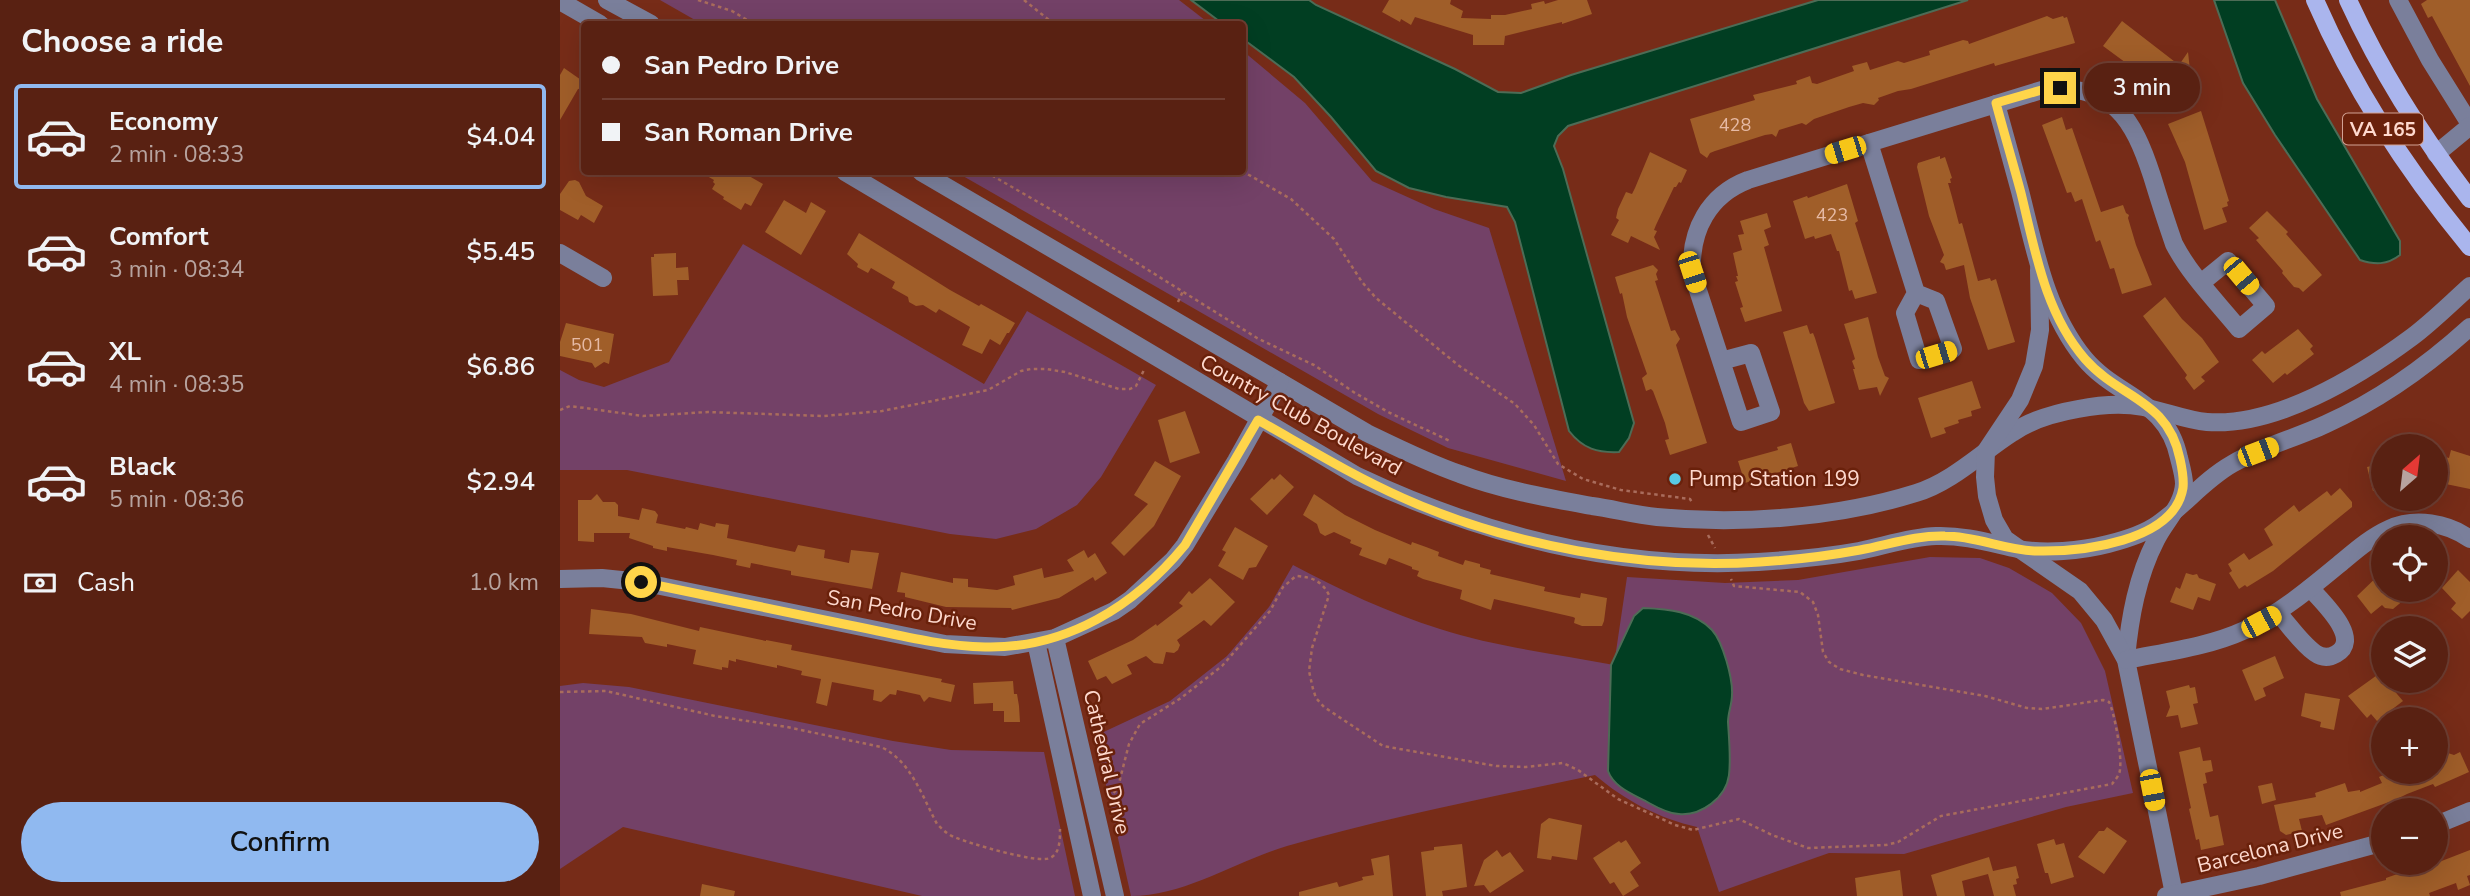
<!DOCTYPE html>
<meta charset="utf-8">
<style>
body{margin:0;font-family:"Nunito Sans",sans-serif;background:#622e20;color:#f1f3f6;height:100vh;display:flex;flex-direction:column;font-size:26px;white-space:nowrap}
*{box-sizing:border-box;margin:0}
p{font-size:23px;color:#b7a39f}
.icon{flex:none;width:38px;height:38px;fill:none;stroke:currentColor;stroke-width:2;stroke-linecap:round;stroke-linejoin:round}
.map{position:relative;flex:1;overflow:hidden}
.sheet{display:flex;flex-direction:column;background:#592112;width:560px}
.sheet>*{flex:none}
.banner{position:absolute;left:21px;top:21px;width:665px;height:154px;border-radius:7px;box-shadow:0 7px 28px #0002,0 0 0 2px #6e3e32;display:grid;align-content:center;height:154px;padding:0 21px;background:#592112}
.needle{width:46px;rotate:28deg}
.fabs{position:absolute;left:1811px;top:434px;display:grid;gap:14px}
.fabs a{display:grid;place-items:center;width:77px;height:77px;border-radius:50%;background:#592112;box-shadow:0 7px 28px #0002,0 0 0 2px #6e3e32;font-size:35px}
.end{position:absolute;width:32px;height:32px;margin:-16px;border:9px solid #ffd54a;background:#111;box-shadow:0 0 0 4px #111}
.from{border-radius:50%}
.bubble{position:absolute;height:49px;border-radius:24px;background:#592112;box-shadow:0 7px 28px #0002,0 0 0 2px #6e3e32;font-size:23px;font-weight:600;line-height:49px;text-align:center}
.car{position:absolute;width:21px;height:42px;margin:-21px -10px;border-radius:9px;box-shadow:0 0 5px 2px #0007;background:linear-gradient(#f5c518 24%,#345 0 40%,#f5c518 0 76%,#345 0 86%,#f5c518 0)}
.banner b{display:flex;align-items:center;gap:24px;height:66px;font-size:26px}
.banner b+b{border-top:2px solid #6e3e32}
.banner i{width:18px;height:18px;background:#f1f3f6}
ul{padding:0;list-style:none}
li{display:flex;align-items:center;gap:21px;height:105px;margin:0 14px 10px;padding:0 7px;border:4px solid transparent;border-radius:7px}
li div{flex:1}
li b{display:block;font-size:26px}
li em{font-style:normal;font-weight:600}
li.selected{border-color:#90b9f0}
li>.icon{width:63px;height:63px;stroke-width:1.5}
h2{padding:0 21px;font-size:32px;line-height:84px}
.pay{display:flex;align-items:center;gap:18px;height:77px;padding:0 21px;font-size:26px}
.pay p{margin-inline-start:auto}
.cta{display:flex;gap:14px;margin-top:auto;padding:14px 21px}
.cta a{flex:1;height:80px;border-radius:42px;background:#90b9f0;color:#111;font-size:28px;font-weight:600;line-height:80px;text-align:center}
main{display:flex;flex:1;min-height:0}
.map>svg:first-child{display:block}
.green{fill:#734167}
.water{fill:#013e22;stroke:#4d6c56;stroke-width:2}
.building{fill:#a05e29}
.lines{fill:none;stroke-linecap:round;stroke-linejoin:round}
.path{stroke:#a96c5c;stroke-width:2.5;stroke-dasharray:3.5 3.5;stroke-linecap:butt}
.minor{stroke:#7a7f9b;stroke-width:18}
.major{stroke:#aab5ed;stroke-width:18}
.route{stroke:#ffd54a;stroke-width:9}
.poi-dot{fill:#58c9e3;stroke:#6a210b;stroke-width:2.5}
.labels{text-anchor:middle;stroke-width:5;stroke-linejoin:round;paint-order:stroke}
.number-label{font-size:18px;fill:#e6baa5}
.shield{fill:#6a210b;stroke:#d2a294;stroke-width:2}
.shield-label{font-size:19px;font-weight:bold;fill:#fed9ce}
.street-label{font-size:21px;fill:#fed9ce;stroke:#6a210b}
.poi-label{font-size:21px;fill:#fed9ce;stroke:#6a210b;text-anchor:start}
</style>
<main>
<section class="sheet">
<h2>Choose a ride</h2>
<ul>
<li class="selected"><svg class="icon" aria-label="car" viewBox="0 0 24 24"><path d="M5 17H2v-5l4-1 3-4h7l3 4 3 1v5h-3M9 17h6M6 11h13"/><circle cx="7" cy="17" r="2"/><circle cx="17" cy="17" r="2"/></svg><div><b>Economy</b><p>2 min · 08:33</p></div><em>$4.04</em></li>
<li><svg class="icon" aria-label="car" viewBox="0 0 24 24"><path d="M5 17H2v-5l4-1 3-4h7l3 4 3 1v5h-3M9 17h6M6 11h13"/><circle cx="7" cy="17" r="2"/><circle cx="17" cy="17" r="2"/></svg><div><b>Comfort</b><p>3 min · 08:34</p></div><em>$5.45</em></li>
<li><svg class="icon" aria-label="car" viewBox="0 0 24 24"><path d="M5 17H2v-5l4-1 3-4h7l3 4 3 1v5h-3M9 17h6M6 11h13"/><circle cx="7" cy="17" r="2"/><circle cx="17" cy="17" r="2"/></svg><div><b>XL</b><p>4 min · 08:35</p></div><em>$6.86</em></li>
<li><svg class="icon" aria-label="car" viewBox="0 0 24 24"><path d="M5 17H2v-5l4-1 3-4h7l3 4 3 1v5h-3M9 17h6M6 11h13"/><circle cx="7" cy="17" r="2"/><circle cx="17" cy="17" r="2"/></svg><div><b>Black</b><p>5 min · 08:36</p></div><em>$2.94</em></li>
</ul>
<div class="pay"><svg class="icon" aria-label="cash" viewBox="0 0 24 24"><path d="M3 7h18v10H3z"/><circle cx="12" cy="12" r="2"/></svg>Cash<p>1.0 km</p></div>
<div class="cta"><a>Confirm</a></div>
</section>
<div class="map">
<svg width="1910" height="896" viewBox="0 0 1910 896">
<rect width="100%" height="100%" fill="#772c18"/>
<!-- green -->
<g class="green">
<polygon points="100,0 619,0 650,24 142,24"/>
<polygon points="683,51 745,103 812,181 874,209 929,228 1006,481 888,448 818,414 396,172 682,172"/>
<polygon points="183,244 424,384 467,311 596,385 541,477 517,505 476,529 436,539 390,534 67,470 0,470 0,370 19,380 44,387 109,362"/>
<path d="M1370,557L1420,558L1449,568L1492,593L1521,623L1545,671L1573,793L1506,807L1344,854L1269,853L1159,892L1137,827C1100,819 1064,800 1035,775C932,797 829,817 727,846C676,861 625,896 571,896L535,736L610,701L667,656L709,607L733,565C780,590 829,613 880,629C936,647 996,654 1054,665L1067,577L1165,583L1238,580Z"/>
<polygon points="23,683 69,687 333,741 391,750 484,752 515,896 362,896 63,827 0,869 0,686"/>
</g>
<!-- water -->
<g class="water">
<path d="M631,0H749L756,5L895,69L938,92L961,93L1011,75L1258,0H1408L1008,126L998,136L994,146L1003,169L1074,423L1069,438L1059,452C1038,453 1023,449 1009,431L955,222L947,207L886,197L849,188L816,171L771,117L734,77L683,39L682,24H663Z"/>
<path d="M1654,0H1715L1757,99L1840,241V255C1827,265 1815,265 1800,260L1715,135L1683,83Z"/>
<path d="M1083,608C1108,609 1134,611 1152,630C1163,642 1173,679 1172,695C1172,704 1168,713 1168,722C1169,739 1171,758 1169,775C1166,798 1141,816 1119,814C1109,814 1098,808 1089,803C1075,795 1054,788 1048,771L1051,665L1074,616Z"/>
</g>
<!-- building -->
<g class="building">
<polygon points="829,0 891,0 890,4 903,11 901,18 931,19 931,15 945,15 972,9 971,4 984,1 985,4 998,0 1027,0 1032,14 1002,24 1002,22 945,36 944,45 913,45 913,35 887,27 855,17 851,25 841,19 840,22 822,12"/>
<polygon points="1867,0 1910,0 1910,86 1872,16 1868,18 1861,4"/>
<polygon points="1487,16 1493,19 1503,16 1504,18 1507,17 1515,43 1435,66 1434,63 1351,89 1338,91 1318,98 1319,100 1314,105 1303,103 1289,107 1254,119 1246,125 1242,123 1219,130 1216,137 1212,134 1205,135 1155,151 1150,153 1147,158 1140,153 1130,119 1195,100 1193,95 1237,84 1236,81 1250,76 1252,83 1257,84 1294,71 1292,66 1307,62 1310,70 1338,61 1344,63 1370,55 1369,51 1403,40 1408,41 1409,44"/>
<polygon points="1562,21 1619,65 1628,52 1630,70 1611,96 1543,46"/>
<polygon points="4,68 24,82 24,88 18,89 0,120 0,75"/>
<polygon points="1641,111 1669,201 1667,202 1668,206 1662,208 1667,222 1644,230 1625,162 1608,124"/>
<polygon points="1502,117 1506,130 1512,128 1541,212 1563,205 1566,213 1569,215 1568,218 1576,245 1592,285 1562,294 1554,268 1550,269 1540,240 1536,242 1522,199 1515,202 1511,192 1507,193 1482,125"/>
<polygon points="1090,152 1127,170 1121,183 1119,182 1116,187 1114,187 1096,225 1094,230 1097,231 1094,237 1100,250 1071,236 1068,243 1051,235 1059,220 1056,218 1058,209 1066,192 1072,194 1075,188"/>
<polygon points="1380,156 1380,159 1385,157 1392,178 1390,179 1391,183 1388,183 1392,197 1399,224 1402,223 1418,281 1430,278 1431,281 1436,279 1455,342 1428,350 1410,298 1404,265 1386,270 1384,264 1380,262 1384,255 1369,216 1357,167 1358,163"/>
<polygon points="140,172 192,172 189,176 203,184 191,206 185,203 181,210 163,199 164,197 152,189 155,184 153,182 154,180"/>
<polygon points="15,180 19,182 26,196 43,206 34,223 21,215 18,220 0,210 0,194 9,181"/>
<polygon points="1287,184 1298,221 1295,223 1317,293 1295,299 1292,290 1289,291 1279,251 1277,251 1271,234 1255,239 1254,236 1245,239 1233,201 1247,196 1248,198"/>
<polygon points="224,200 246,213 251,202 266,211 241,255 205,232"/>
<polygon points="1707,211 1728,232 1726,234 1762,275 1743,292 1739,288 1734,287 1722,273 1723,271 1696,240 1699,238 1689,228"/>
<polygon points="1207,213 1211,227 1204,230 1209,245 1204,247 1222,311 1185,322 1180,308 1183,307 1175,282 1178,281 1176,276 1178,276 1173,253 1182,250 1178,235 1184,234 1180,221"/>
<polygon points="299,233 390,290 419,306 421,304 455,323 449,333 447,333 440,345 430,339 422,354 402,345 410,327 379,309 376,313 363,305 356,306 349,302 348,297 332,288 335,282 311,268 308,273 297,267 298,264 287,254"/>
<polygon points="116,253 116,268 128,267 129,280 117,280 118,295 93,296 91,257 94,257 94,254"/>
<polygon points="1093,265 1098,270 1096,274 1098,280 1095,281 1111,331 1115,330 1120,339 1116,345 1147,443 1110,455 1105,440 1109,439 1105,423 1093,391 1091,389 1086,391 1082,378 1087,374 1067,317 1062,293 1060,294 1055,277"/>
<polygon points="1605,297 1622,319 1642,338 1659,362 1641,377 1645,381 1634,390 1625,378 1627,375 1583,316"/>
<polygon points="1308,317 1318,357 1325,376 1329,378 1320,396 1317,387 1299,390 1293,369 1295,369 1292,361 1295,359 1284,324"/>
<polygon points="6,323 54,334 49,364 44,362 35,368 32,363 0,356 0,342"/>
<polygon points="1247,325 1250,334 1253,333 1255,338 1275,403 1249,411 1244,403 1223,332"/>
<polygon points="1738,329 1753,346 1750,349 1754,354 1727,375 1725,373 1713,383 1692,360 1702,351 1705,354"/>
<polygon points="1412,381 1421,408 1411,411 1412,416 1398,420 1399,423 1384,428 1386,433 1371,438 1358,398"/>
<polygon points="625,411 640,453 610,463 598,420"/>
<polygon points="1231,443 1238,466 1185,483 1178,461 1218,450 1217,447"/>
<polygon points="1891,450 1910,456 1910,489 1876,482 1876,454 1889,458"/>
<polygon points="595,461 621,476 594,526 564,556 551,543 588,504 574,495"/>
<polygon points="1824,463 1824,489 1813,491 1807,467"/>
<polygon points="720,474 734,487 707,515 690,499 712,478 714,480"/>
<polygon points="1780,488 1792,502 1792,507 1713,571 1687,587 1685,585 1679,589 1669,573 1672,571 1668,564 1684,553 1689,560 1713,545 1704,529 1734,505 1739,512 1767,491 1771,496"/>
<polygon points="37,494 43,502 55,502 58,505 58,516 79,520 82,508 95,511 98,515 96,523 125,529 126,527 138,530 140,523 155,527 156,523 169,525 167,538 235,552 238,545 265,550 264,558 289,563 291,550 319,553 312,589 231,575 231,571 191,563 190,568 176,565 177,560 153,555 107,547 107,551 93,548 93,546 69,538 70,533 34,533 34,542 18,541 18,500 31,500"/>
<polygon points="754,494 785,515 815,530 851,545 852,542 866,547 879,552 878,556 903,565 905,560 920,564 920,567 931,570 930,574 985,587 984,591 1003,595 1020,598 1021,593 1047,598 1044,621 1042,626 1022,626 1014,623 1015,618 1013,617 934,599 931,610 900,599 902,590 863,579 857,576 859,571 852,569 852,567 829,558 826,565 799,555 802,548 790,543 791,540 774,532 765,536 760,533 757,524 743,515"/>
<polygon points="675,527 708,546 696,567 689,568 683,580 658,566 666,552 662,550"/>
<polygon points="524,550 528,558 535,553 547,573 535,581 533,577 499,598 452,610 451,608 386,607 345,597 345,593 337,592 341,572 393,583 393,578 408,579 408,587 437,590 455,585 453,576 482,568 484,578 514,571 507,560"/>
<polygon points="1824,570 1824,590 1856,590 1833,609 1825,608 1822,605 1811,614 1797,596"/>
<polygon points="1898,570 1910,582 1910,611 1902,619 1891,609 1896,603 1882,588"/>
<polygon points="1626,573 1633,575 1637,574 1639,578 1656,584 1650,601 1638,597 1633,610 1610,602 1616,587 1620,589"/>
<polygon points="650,578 675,602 651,626 644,620 617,640 620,645 618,650 614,653 606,652 603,664 594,663 586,656 567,665 572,674 552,684 546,676 537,680 528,661 573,640 596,624 597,626 623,606 619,603 629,591 632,594"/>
<polygon points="31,609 71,614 139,631 140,627 206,641 206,640 232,645 231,650 382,679 381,682 395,685 391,702 369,697 364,702 360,695 337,690 336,695 330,694 321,702 313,700 314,690 272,682 267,706 256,703 261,679 241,675 242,671 217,665 217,668 176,659 176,662 169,660 168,668 162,667 162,670 133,664 136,650 107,644 107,647 85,643 82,637 29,634"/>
<polygon points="1715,656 1724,678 1703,688 1706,696 1695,701 1682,670"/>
<polygon points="1820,673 1824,681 1826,681 1843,701 1817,721 1811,714 1807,718 1788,696"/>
<polygon points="453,681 454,694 457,694 459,706 460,722 444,722 444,711 433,711 433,703 414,704 413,683"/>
<polygon points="1629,685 1630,688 1635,687 1638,703 1633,704 1638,724 1621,728 1618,715 1606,717 1610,707 1606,691"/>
<polygon points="1745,693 1780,699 1774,730 1760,727 1761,722 1741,716"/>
<polygon points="1640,747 1643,761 1651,760 1653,771 1645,773 1647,783 1643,784 1650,817 1658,815 1664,845 1641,850 1639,839 1636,840 1629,809 1631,808 1619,752"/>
<polygon points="1876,749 1894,755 1900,752 1909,772 1875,787 1873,784 1847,794 1839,798 1842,806 1832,809 1829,802 1766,825 1762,815 1739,819 1742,831 1726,835 1720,831 1714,805 1756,797 1755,793 1785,783 1788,792 1800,790 1800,792 1822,783 1819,777 1830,772 1831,777 1852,772 1876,772"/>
<polygon points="1712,783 1716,800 1702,804 1698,786"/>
<polygon points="989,818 1022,825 1017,860 992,856 991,860 977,858 981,824"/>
<polygon points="1547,827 1567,841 1544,874 1518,857 1539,831 1544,831"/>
<polygon points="1494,839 1496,845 1504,843 1514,877 1491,884 1488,873 1485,873 1477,844"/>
<polygon points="1066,840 1081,863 1070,872 1079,886 1063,896 1054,882 1050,884 1033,858 1059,841 1061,843"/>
<polygon points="902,844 907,887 882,891 883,896 866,896 861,852 874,850 874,847"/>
<polygon points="937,850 942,857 950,852 964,871 930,893 924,885 914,886 924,860"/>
<polygon points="1910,850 1910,875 1907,876 1910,885 1898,890 1896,883 1869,893 1870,896 1781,896 1780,892 1826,880 1826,878 1843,872 1861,869"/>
<polygon points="829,855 833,896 739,896 739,892 777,882 779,887 803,880 802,877 814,875 811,859"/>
<polygon points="1429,857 1433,871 1456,866 1459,878 1456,879 1457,884 1453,885 1456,896 1434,896 1428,874 1402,881 1405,896 1377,896 1371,875"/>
<polygon points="1340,870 1343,896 1297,896 1295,878"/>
<polygon points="142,884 175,891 174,896 140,896"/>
</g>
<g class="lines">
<!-- path -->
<g class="path">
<polyline points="138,0 172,11 194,24"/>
<polyline points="464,0 494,24"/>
<polyline points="682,171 731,199 774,239 802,282 816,298 898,365 955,404 974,425 998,464 1023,479 1061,490 1130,499 1133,504"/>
<polyline points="426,172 497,213 697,338 754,365 795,393 830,413 890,441"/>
<polyline points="618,302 623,291"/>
<polyline points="0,410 10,406 83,416 148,412 264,416 322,411 428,390 461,371 471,369 486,369 505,372 559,389 570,389 576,386 585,368"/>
<polyline points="1148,535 1155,548"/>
<path d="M0,692L46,691L155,716L227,727L321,747C351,761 362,796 377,824C382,829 387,834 394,837C408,843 478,864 490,858C500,854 500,839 500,829"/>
<path d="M548,797L553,794L558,787L569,744L580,724L621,698L662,666L710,611L723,587L736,576C752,577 762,581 769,595L752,648L749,671L753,689L756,698L764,707L823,746L936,766L966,767L1003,763L1018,770L1058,799L1115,825L1133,830L1179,819L1212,835L1248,848L1326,845L1338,842L1381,816L1552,784C1555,780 1560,775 1560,769C1562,756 1555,714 1549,702L1543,700L1482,709L1467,708L1425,696L1303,675L1280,669L1269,662L1263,652L1258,615L1253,602L1240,592L1174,586L1171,579"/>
</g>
<!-- minor -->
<g class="minor">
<polyline points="47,0 91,24"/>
<polyline points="1838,0 1870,60 1910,124"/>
<polyline points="0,1 40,24"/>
<path d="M1436,104C1444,133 1452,161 1460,191C1475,249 1485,310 1524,358C1557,398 1607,399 1619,458C1621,466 1624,476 1624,484C1623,506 1605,521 1596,540C1577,577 1570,617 1566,658"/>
<polyline points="1309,143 1356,293 1345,313 1359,360 1393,349 1376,301 1356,293"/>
<polyline points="1876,154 1910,126"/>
<path d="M285,172L797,476C922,535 1058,570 1198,562C1231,560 1266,557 1299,551C1324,546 1350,537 1376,536C1405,535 1430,543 1458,549C1485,554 1521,551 1548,544C1564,540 1584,534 1598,524C1624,506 1644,480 1672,464C1701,447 1736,438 1766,424C1820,400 1867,366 1910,327"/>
<path d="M361,172L807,433C838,448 868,463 900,474C942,490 988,498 1032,506C1054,509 1075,515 1097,517C1180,525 1276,518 1356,493C1392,482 1421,453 1452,433C1471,420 1495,413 1518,409C1539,405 1562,403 1583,407C1605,411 1625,420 1647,422C1716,427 1798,377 1852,337C1872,322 1891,303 1910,286"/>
<polyline points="0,253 43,278"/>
<polyline points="1479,270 1480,330 1474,366 1460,400 1426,451 1425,477 1427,496 1434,520 1445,539 1520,591 1544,620 1566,660 1614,894"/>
<path d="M1161,361L1191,353L1211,412L1181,422L1132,272C1130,230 1149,195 1188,180L1485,89C1553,84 1573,118 1592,176C1599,199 1606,221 1614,244C1630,275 1657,302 1679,329L1706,306L1668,261L1641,283"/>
<polyline points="0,579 42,578 81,582 385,644 445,647 495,638 554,611 570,600 613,560 625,545 676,461 720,382"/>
<path d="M1718,613C1730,626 1741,643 1755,653C1762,658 1769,658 1776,654C1803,639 1762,602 1750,588"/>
<polyline points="495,638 555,896"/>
<polyline points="476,642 532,896"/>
<path d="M1566,660C1605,652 1648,647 1685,630C1719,614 1748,590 1777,566C1793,553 1809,538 1829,529C1855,517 1888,523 1910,539"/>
<polyline points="1876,825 1910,811"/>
<polyline points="1606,896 1699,876 1824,842"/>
</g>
<!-- major -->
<g class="major">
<path d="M1755,0C1794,90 1848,172 1910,247"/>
<path d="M1788,0C1821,72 1862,137 1910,199"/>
</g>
</g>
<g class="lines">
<!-- route -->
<path class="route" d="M81,582C147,596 213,609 279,623C327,632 376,646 425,647C506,649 575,606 625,545L698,420C746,447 793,476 843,498C950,546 1084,570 1200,562C1234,560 1267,556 1300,550C1328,545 1356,535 1385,536C1416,536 1445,550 1476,551C1521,552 1614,542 1623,488C1624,479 1622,468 1620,459C1608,399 1560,399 1525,359C1485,313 1475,250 1461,193C1453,163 1444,133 1436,103L1485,89L1500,88"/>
</g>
<!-- markers -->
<circle class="poi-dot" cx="1115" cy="479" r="7"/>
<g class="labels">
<!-- number labels -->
<g class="number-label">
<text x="1175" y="131">428</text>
<text x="1272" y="221">423</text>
<text x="27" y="351">501</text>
</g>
<!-- shield labels -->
<rect class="shield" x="1783" y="113.5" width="80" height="31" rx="5"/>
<g class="shield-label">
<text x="1823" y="136">VA 165</text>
</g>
<!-- street labels -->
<g class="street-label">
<text transform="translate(741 415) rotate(29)" y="7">Country Club Boulevard</text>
<text transform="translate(342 610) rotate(10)" y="7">San Pedro Drive</text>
<text transform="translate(547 762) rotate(77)" y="7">Cathedral Drive</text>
<text transform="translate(1710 848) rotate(-14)" y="7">Barcelona Drive</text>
</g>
<!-- poi labels -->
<g class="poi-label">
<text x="1129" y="486">Pump Station 199</text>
</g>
</g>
</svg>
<div class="fabs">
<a><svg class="needle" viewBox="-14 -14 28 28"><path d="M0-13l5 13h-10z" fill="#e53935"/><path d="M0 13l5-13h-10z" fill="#b7a39f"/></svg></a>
<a><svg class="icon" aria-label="locate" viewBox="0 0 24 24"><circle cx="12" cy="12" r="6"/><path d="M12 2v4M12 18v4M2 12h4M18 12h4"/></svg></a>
<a><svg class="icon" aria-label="layers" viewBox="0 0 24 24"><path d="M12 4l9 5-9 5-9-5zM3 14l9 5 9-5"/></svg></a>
<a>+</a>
<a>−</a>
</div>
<i class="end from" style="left:81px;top:582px"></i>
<i class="end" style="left:1500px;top:88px"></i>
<div class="bubble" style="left:1524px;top:63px;width:116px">3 min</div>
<i class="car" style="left:1285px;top:150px;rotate:253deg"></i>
<i class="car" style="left:1132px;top:272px;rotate:162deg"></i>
<i class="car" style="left:1681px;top:276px;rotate:140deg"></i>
<i class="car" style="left:1376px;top:355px;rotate:73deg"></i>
<i class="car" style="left:1698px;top:452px;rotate:69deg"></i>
<i class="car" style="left:1701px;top:622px;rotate:62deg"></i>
<i class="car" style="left:1592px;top:790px;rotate:169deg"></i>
<div class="banner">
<b><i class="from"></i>San Pedro Drive</b>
<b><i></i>San Roman Drive</b>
</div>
</div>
</main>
